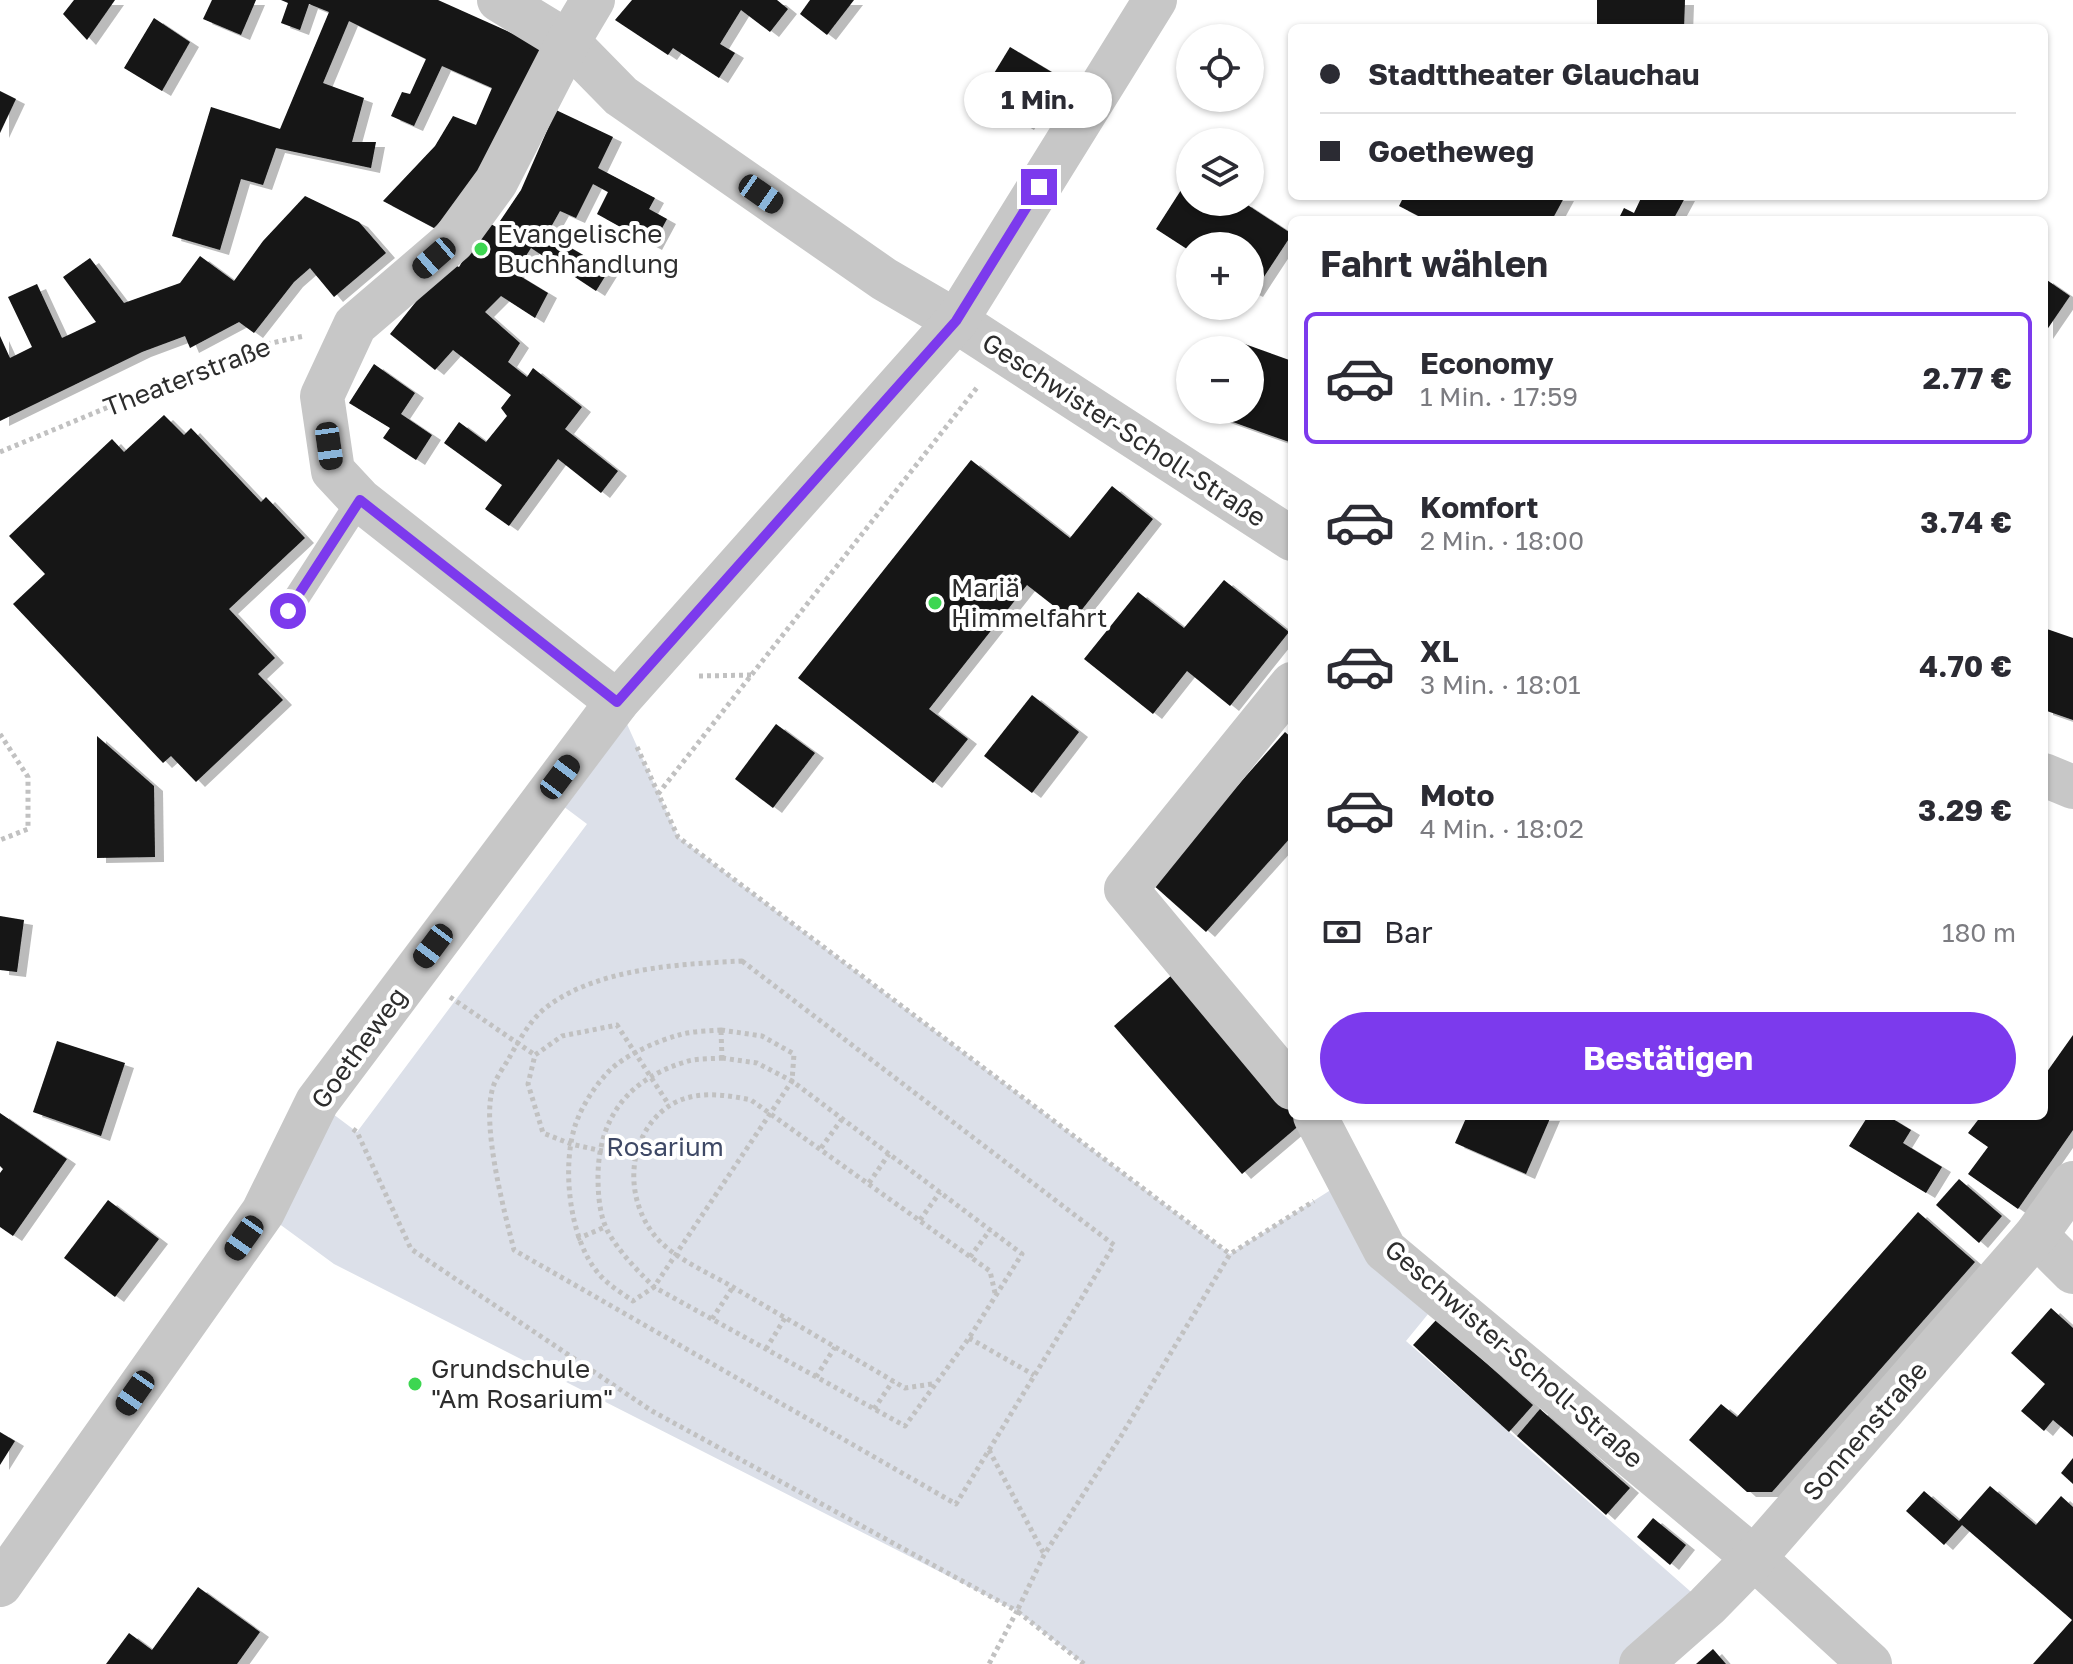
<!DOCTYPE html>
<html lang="de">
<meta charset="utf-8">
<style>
body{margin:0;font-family:"Golos Text",sans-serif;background:#f2f2f3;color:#2b2b33;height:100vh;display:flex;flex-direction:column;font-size:30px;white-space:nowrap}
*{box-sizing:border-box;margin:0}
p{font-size:26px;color:#7c7c81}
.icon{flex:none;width:44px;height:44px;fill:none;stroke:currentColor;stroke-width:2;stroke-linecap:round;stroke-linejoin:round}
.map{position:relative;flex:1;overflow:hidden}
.details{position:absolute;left:1288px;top:216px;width:760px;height:904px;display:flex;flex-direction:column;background:#fff;border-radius:12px;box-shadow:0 2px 6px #0004}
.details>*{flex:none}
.banner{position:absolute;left:1288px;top:24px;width:760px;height:176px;border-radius:12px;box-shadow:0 2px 6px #0004;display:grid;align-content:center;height:176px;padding:0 32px;background:#fff}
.fabs{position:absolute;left:1176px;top:24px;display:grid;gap:16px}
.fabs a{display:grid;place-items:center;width:88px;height:88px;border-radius:50%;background:#fff;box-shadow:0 2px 6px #0004;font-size:40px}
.end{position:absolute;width:36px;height:36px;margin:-18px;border:10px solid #7c3aed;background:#fff;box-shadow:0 0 0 4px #fff}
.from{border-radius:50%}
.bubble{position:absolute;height:56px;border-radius:28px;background:#fff;box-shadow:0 2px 6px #0004;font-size:26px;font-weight:700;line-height:56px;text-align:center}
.car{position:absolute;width:24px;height:48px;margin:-24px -12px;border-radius:10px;box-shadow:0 0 6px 2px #0007;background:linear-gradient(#222 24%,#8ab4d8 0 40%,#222 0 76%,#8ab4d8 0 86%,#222 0)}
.banner b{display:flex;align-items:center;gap:28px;height:76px;font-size:30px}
.banner b+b{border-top:2px solid #e1e1e2}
.banner i{width:20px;height:20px;background:#2b2b33}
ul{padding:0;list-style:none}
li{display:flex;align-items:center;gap:24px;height:132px;margin:0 16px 12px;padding:0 16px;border:4px solid transparent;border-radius:12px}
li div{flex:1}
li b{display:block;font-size:30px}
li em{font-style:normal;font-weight:700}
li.selected{border-color:#7c3aed}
li>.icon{width:72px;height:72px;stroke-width:1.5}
h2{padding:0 32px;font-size:36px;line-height:96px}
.pay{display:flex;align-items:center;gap:20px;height:88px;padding:0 32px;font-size:30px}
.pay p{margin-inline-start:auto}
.button{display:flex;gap:16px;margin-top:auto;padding:16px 32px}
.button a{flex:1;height:92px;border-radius:48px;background:#7c3aed;color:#fff;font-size:32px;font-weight:700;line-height:92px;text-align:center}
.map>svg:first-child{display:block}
.green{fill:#dce0e9}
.building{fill:#141414;filter:url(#shadow)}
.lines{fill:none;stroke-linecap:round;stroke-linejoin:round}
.path{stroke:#c1c1c1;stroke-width:5;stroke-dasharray:4 4;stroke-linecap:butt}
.lane{stroke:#c7c7c7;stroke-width:26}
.street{stroke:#c7c7c7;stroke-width:44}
.route{stroke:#7c3aed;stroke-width:10}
.poi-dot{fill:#3dd651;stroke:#fff;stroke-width:3}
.labels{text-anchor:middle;stroke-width:8;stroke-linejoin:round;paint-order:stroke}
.poi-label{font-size:26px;fill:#2d2d2d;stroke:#fff;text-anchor:start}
.street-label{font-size:26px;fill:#2d2d2d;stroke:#fff}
.park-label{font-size:26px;fill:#3e4865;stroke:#fff}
</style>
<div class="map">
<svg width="2073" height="1664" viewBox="0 0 2073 1664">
<defs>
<filter id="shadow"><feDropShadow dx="9" dy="5" stdDeviation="0" flood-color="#0004"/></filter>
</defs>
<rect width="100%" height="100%" fill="#fff"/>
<!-- green -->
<polygon class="green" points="617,702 678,837 1230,1254 1348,1179 1442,1297 1406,1341 1707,1606 1641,1664 1084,1664 1017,1611 334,1264 263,1212 317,1102 357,1132 587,824 547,794"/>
<!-- building -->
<g class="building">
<polygon points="74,0 115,0 87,40 63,14"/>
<polygon points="212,0 256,0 241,35 203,19"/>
<polygon points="281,0 438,0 545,48 486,176 434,228 383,201 435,146 453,116 476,125 492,88 442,66 414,126 391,116 402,92 410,94 426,59 349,21 323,83 364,98 352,142 376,142 371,168 276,148 263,185 241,179 220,250 172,236 211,107 280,129 329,12 309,4 300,30 281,23 288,3"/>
<polygon points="632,0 777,0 788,9 770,32 741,10 720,44 735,53 719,78 673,48 668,55 615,20"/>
<polygon points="810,0 854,0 827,35 800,14"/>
<polygon points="1597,0 1685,0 1684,28 1597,28"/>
<polygon points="154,18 190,42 162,91 124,68"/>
<polygon points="1010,47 1055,74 1025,125 979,98"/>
<polygon points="0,91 16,99 0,133"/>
<polygon points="556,110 613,137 598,168 655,198 649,209 667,219 653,245 597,214 608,192 593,184 576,218 560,211 547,234 609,270 596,291 531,248 515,273 548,293 535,318 501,296 485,312 520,343 508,362 527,377 533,368 582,407 565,429 618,471 601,493 558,459 509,526 485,509 502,485 444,443 459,422 486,442 507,416 501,408 511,395 453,350 435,370 390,334 423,293 444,260 459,267 486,221 496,227 521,190"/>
<polygon points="1190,176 1190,202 1243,202 1292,234 1254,292 1250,290 1250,246 1190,246 1190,251 1156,229"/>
<polygon points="305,196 359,222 386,253 334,297 310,268 294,282 254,333 239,322 190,348 185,336 142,352 0,421 0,336 10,358 32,347 8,297 37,284 62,338 96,322 63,277 90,258 124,303 180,283 200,256 234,281 263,241"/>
<polygon points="1404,196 1565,196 1552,220 1426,220 1399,206"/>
<polygon points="1642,196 1686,196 1673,220 1618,220 1624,208 1634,213"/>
<polygon points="2044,278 2070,296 2044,334"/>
<polygon points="1242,343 1292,361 1292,443 1216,416 1219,410 1250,410 1250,350 1240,350"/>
<polygon points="374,364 415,393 401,414 432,435 416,460 383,438 390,428 349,403"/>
<polygon points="164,415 184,435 191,428 261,502 266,497 305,538 229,609 275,658 258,674 283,700 196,782 171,756 163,763 13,604 45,574 9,536 112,439 124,452"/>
<polygon points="971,460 1070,538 1112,486 1153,519 1073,621 1027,585 929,709 968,739 933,783 798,678"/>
<polygon points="1224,580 1289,632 1230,706 1187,671 1153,714 1084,659 1138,592 1184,628"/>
<polygon points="2044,628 2073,638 2073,720 2044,710"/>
<polygon points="1032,695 1079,732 1032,793 984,756"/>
<polygon points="776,724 815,753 773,808 735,779"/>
<polygon points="1285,732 1292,738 1292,836 1206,932 1151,883"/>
<polygon points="97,736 154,786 155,857 97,858"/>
<polygon points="0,916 24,920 17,972 0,970"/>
<polygon points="1173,974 1292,1111 1292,1116 1296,1116 1302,1123 1242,1174 1114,1026"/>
<polygon points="2073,1035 2073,1130 2018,1209 1968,1174 1988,1147 1968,1133 1981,1116 2044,1116 2044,1076"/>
<polygon points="57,1041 125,1063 101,1136 33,1112"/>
<polygon points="0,1113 67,1159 13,1236 0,1227 0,1173 3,1169 0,1166"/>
<polygon points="1467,1116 1551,1116 1526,1174 1455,1143"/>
<polygon points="1868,1116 1888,1116 1911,1130 1903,1143 1942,1167 1926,1193 1849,1146"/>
<polygon points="1959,1179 2002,1216 1979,1243 1936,1205"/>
<polygon points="108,1200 159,1239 115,1297 64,1258"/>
<polygon points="1918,1212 1975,1262 1772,1492 1747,1492 1689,1440 1721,1404 1737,1417"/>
<polygon points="2051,1308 2073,1328 2073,1437 2053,1420 2044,1431 2021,1411 2045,1384 2011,1353"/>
<polygon points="1437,1319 1533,1405 1509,1432 1413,1345"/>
<polygon points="1540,1409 1630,1488 1606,1515 1517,1436"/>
<polygon points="0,1432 15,1441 0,1465"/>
<polygon points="2073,1458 2073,1484 2061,1473"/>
<polygon points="1990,1486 2036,1525 2061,1496 2073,1507 2073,1664 2033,1664 2072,1620 1962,1525 1944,1545 1906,1511 1924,1491 1959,1521"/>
<polygon points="1653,1518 1686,1545 1670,1565 1637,1537"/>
<polygon points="198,1587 260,1632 237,1664 106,1664 129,1633 152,1650"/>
<polygon points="1713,1649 1726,1664 1696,1664"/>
</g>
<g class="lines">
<!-- path -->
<g class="path">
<polyline points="0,452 253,347 304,336"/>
<polyline points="699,676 753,675"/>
<polyline points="0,734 28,777 28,829 0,840"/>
<polyline points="637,747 678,837 1230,1254"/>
<polyline points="658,794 979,385"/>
<path d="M742,961L1114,1245L956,1504L514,1250C504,1210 481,1125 493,1087C496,1078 503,1068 508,1060C518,1042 531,1018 548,1006C599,968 680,964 742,961Z"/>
<polyline points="450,997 535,1055"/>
<path d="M721,1030L762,1036L794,1054L792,1081L654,1287L633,1301C622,1293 608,1285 599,1274C569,1240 561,1165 576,1123C583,1104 595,1086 609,1071C625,1055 657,1041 679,1035C692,1031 708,1031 721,1030Z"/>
<polyline points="721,1031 722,1058"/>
<path d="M722,1058L757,1063L792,1081L1022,1254L969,1338L905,1426L654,1287C636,1269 619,1252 607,1230C599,1213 598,1193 598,1175C599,1117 629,1079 685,1062C696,1058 710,1059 722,1058Z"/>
<polyline points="353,1129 357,1132 411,1249 652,1411 1017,1611 989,1664"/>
<polyline points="821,1148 842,1119"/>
<polyline points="634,1158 571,1144 543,1133 528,1084 535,1055 562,1036 617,1025 669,1105"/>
<polyline points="869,1183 889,1154"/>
<polyline points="920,1220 940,1192"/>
<polyline points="577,1239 605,1227"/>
<polyline points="970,1257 990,1230"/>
<polyline points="712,1319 733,1287"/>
<polyline points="969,1338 1034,1375"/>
<polyline points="766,1349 785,1318"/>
<polyline points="816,1377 835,1347"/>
<path d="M932,1384L905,1388C847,1354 789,1320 731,1286C707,1272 673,1258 655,1236C629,1204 626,1156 651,1123C677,1089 714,1092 751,1100L990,1271L995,1293"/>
<polyline points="874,1409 893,1381"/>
<polyline points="989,1450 1044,1554"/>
<polyline points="1084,1664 1017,1611 1044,1555 1121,1436 1230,1254 1314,1201"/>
</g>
<!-- lane -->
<polyline class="lane" points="288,611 360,500"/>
<!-- street -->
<g class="street">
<polyline points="499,0 568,42 621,96 884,279 956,321 1292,539"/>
<polyline points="593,0 568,42 496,182 453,241 355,325 322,396 333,471 360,500 617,702"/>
<polyline points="1292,684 1126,889 1292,1088"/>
<polyline points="2044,775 2073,787"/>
<polyline points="1315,1116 1385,1250 1754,1558 1870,1664"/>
<polyline points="2036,1235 2073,1272"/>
<polyline points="0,1585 263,1212 317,1102 617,702 956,321 1155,0"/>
<polyline points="1641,1664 1707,1606 1754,1558 2036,1235 2073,1183"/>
</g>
</g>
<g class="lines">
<!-- route -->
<polyline class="route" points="288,611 360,500 617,702 956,321 1039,187"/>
</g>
<!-- markers -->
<g class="poi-dot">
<circle cx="481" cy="249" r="8"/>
<circle cx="935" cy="603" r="8"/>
<circle cx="415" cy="1384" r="8"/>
</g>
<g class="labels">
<!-- poi labels -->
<g class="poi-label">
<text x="497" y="243">Evangelische<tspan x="497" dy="30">Buchhandlung</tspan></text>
<text x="951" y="597">Mariä<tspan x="951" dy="30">Himmelfahrt</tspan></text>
<text x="431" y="1378">Grundschule<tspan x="431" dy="30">"Am Rosarium"</tspan></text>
</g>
<!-- street labels -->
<g class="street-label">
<text transform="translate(187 377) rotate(-21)" y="9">Theaterstraße</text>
<text transform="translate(1124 430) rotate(33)" y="9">Geschwister-Scholl-Straße</text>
<text transform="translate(359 1048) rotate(-54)" y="9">Goetheweg</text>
<text transform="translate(1514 1354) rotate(41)" y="9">Geschwister-Scholl-Straße</text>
<text transform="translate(1865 1431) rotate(-49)" y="9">Sonnenstraße</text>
</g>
<!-- park labels -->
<g class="park-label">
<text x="665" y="1156">Rosarium</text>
</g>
</g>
</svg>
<div class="fabs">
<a><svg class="icon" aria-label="locate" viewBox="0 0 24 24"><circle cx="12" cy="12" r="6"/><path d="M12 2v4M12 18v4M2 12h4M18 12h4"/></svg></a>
<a><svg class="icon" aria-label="layers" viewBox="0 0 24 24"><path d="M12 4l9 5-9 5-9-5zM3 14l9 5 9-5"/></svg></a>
<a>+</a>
<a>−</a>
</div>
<i class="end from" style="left:288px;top:611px"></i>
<i class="end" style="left:1039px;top:187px"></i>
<div class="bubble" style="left:964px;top:72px;width:148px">1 Min.</div>
<i class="car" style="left:761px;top:194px;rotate:125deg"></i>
<i class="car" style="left:434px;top:258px;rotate:229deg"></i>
<i class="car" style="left:329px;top:446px;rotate:172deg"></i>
<i class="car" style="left:560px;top:777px;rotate:37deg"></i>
<i class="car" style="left:433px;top:946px;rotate:217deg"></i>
<i class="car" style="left:244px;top:1238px;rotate:215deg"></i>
<i class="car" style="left:135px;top:1393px;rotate:215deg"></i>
<div class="banner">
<b><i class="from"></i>Stadttheater Glauchau</b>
<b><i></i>Goetheweg</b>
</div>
<section class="details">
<h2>Fahrt wählen</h2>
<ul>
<li class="selected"><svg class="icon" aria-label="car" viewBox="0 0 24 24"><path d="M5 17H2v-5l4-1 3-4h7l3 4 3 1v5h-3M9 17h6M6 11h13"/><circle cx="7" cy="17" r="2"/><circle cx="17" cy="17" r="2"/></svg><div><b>Economy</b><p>1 Min. · 17:59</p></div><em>2.77 €</em></li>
<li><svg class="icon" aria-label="car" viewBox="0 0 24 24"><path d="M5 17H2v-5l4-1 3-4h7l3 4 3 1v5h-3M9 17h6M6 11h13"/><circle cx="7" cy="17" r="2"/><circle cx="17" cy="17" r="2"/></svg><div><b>Komfort</b><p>2 Min. · 18:00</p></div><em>3.74 €</em></li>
<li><svg class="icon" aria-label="car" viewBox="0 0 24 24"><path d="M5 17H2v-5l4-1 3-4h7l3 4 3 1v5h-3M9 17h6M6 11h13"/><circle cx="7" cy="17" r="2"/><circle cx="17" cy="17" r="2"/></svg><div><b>XL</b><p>3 Min. · 18:01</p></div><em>4.70 €</em></li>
<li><svg class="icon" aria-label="car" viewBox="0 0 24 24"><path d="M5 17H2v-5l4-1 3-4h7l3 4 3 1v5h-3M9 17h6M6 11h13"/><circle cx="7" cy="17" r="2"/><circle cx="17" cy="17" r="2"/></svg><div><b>Moto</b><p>4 Min. · 18:02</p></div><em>3.29 €</em></li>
</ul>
<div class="pay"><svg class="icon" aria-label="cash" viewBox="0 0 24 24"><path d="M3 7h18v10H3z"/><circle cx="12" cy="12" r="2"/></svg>Bar<p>180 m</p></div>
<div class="button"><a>Bestätigen</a></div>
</section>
</div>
